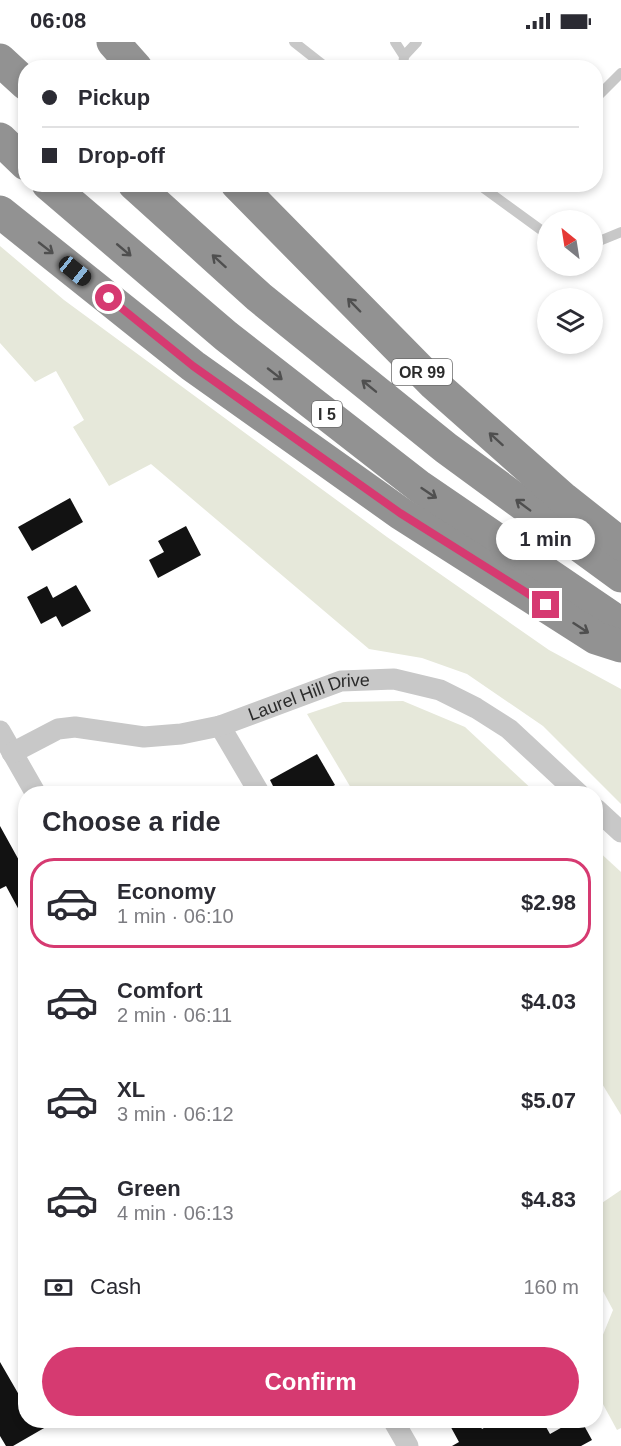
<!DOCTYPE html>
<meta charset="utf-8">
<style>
body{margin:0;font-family:Helvetica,sans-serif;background:#f2f2f3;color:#2b2b33;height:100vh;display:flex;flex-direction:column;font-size:22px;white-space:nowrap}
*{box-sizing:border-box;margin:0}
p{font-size:20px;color:#7c7c81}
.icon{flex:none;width:33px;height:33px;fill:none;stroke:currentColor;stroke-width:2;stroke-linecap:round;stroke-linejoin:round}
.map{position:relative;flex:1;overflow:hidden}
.sheet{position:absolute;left:18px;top:744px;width:585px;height:642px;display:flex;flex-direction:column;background:#fff;border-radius:24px;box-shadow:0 3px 9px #0003}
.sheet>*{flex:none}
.hud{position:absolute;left:18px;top:18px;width:585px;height:132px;border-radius:24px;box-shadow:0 3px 9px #0003;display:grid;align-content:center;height:132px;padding:0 24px;background:#fff}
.needle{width:39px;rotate:330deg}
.tools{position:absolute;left:537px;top:168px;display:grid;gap:12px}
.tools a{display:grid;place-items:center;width:66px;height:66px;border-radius:50%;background:#fff;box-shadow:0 3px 9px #0003;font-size:30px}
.end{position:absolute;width:27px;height:27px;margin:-14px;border:8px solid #d63a71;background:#fff;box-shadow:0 0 0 3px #fff}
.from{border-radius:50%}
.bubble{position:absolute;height:42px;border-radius:21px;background:#fff;box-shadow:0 3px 9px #0003;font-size:20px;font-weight:700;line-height:42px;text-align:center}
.car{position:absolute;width:18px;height:36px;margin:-18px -9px;border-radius:8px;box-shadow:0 0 4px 2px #0007;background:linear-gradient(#222 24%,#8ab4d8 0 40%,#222 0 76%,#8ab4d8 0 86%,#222 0)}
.hud b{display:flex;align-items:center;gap:21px;height:57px;font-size:22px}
.hud b+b{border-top:2px solid #e1e1e2}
.hud i{width:15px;height:15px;background:#2b2b33}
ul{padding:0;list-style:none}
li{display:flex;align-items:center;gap:18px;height:90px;margin:0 12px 9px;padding:0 12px;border:3px solid transparent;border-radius:24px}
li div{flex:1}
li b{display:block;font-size:22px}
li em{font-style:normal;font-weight:700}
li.active{border-color:#d63a71}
li>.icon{width:54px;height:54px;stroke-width:1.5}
h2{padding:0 24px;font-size:27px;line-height:72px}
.pay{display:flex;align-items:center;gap:15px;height:66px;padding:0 24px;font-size:22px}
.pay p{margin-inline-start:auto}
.primary-button{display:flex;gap:12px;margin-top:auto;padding:12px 24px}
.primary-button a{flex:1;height:69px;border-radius:36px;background:#d63a71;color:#fff;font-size:24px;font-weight:700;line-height:69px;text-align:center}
.status{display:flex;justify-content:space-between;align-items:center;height:42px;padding:0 30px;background:#fff;direction:ltr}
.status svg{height:16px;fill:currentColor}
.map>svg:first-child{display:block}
.green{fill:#e6e8da}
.building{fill:#121212}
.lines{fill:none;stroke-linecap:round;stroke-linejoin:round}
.lane{stroke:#c8c8c8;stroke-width:10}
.street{stroke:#c8c8c8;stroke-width:21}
.highway{stroke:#929292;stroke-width:33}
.oneway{stroke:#4f4f4f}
.route{stroke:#d63a71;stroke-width:8}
.labels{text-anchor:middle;stroke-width:6;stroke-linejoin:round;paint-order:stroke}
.shield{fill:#fff;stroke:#6b6b6b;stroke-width:1.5}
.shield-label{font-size:16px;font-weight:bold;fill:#2b2b2b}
.street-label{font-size:18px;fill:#2b2b2b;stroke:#fff}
</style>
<div class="status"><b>06:08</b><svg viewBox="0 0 49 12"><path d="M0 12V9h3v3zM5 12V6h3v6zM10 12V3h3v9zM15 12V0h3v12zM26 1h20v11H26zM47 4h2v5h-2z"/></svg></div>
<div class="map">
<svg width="621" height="1404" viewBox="0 0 621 1404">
<rect width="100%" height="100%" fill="#fff"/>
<!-- green -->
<g class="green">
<polygon points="0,204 64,258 387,495 549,608 621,647 621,762 543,684 467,632 422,616 369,607 151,422 109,444 73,385 84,378 56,329 35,340 0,301"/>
<polygon points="403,659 465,685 536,751 354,751 307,672 343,660"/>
<polygon points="596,807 621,830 621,1073 596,1032"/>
<polygon points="621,1148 621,1386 617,1388 596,1349 596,1310 613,1268 596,1236 596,1165"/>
</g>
<!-- building -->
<g class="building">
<polygon points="70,456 83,480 32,509 18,485"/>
<polygon points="186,484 201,513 158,536 149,518 164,510 158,499"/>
<polygon points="76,543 91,569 62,585 56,574 41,582 27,555 47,544 53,556"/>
<polygon points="317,712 335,743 320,752 277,752 270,738"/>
<polygon points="0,784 26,831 26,881 6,844 0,847"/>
<polygon points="0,1320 26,1365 26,1378 58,1378 13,1404 6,1404 0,1394"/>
<polygon points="447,1378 477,1378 482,1387 498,1378 542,1378 550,1392 575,1378 581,1378 592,1398 581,1404 452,1404 459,1400"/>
</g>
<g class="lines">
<!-- lane -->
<g class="lane">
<polyline points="294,0 327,26"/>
<polyline points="395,0 404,14 403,26"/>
<polyline points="404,14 417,0"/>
<polyline points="596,56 621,31"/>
<polyline points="478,142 548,193"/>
<polyline points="592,202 621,190"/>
</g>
<!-- street -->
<g class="street">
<polyline points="220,684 260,752"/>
<polyline points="0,689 36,752"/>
<path id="s1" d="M12,711L58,687L75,685L144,695L181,692L220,684L341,639L394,637L440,648L476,666L509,687L579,752"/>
<polyline points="596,767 621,790"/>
<polyline points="393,1378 408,1404"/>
</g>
<!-- highway -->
<g class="highway">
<polyline points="113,0 136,26"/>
<polyline points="0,18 26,42"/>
<polyline points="0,97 26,122"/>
<polyline points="48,142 226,294 420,445 621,582"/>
<polyline points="134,142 259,255 446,406 621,534"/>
<polyline points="237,142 434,342 564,457 621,502"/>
<polyline points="0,170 193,324 400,471 596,596 621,604"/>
</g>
</g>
<!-- one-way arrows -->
<defs><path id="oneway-shaft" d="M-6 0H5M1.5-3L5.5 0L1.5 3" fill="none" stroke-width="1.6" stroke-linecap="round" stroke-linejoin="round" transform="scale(1.5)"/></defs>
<g class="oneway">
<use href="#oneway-shaft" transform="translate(46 206) rotate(38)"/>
<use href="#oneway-shaft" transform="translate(124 208) rotate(40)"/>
<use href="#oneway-shaft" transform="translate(219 219) rotate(-138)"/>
<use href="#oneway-shaft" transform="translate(354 263) rotate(-134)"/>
<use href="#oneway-shaft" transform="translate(275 332) rotate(38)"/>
<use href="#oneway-shaft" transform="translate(369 344) rotate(-141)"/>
<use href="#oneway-shaft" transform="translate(496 397) rotate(-138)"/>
<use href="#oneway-shaft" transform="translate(429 451) rotate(34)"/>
<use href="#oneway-shaft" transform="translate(523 463) rotate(-143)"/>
<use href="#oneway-shaft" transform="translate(581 586) rotate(33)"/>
</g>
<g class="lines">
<!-- route -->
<polyline class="route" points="109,256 193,324 400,471 546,563"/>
</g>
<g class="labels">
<!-- shield labels -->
<g class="shield">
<rect x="392" y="317" width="60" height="26" rx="4.5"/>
<rect x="312" y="359" width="30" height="26" rx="4.5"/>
</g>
<g class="shield-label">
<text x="422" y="336">OR 99</text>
<text x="327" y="378">I 5</text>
</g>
<!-- street labels -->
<g class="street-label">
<text dy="6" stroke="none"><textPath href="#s1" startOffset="310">Laurel Hill Drive</textPath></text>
</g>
</g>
</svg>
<div class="tools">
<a><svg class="needle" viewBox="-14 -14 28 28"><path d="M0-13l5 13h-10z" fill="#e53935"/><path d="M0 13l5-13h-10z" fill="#7c7c81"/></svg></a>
<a><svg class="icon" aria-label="layers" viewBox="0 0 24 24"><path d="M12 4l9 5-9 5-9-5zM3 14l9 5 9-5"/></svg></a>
</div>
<i class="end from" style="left:109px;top:256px"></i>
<i class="end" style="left:546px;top:563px"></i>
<div class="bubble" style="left:496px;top:476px;width:99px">1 min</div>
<i class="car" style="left:75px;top:229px;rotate:129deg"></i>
<div class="hud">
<b><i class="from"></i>Pickup</b>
<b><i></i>Drop-off</b>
</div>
<section class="sheet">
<h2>Choose a ride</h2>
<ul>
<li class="active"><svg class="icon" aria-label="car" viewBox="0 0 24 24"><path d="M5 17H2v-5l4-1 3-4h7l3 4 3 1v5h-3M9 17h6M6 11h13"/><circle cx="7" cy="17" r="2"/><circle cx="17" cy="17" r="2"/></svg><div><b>Economy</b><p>1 min · 06:10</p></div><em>$2.98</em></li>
<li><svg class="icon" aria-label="car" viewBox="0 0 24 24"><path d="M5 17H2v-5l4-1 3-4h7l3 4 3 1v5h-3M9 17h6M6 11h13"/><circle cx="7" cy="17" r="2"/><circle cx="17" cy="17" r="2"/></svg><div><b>Comfort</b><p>2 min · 06:11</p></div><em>$4.03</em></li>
<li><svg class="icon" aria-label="car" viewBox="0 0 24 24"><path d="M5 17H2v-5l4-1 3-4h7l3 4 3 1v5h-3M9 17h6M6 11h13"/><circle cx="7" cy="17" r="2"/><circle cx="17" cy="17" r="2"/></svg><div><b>XL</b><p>3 min · 06:12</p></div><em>$5.07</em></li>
<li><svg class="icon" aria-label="car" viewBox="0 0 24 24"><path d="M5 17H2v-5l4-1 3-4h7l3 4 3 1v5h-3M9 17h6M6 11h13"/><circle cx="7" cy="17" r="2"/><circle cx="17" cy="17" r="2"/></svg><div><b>Green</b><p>4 min · 06:13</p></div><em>$4.83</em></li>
</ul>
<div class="pay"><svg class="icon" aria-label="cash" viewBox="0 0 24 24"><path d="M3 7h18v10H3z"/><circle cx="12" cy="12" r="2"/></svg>Cash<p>160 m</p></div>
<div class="primary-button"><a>Confirm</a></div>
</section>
</div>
